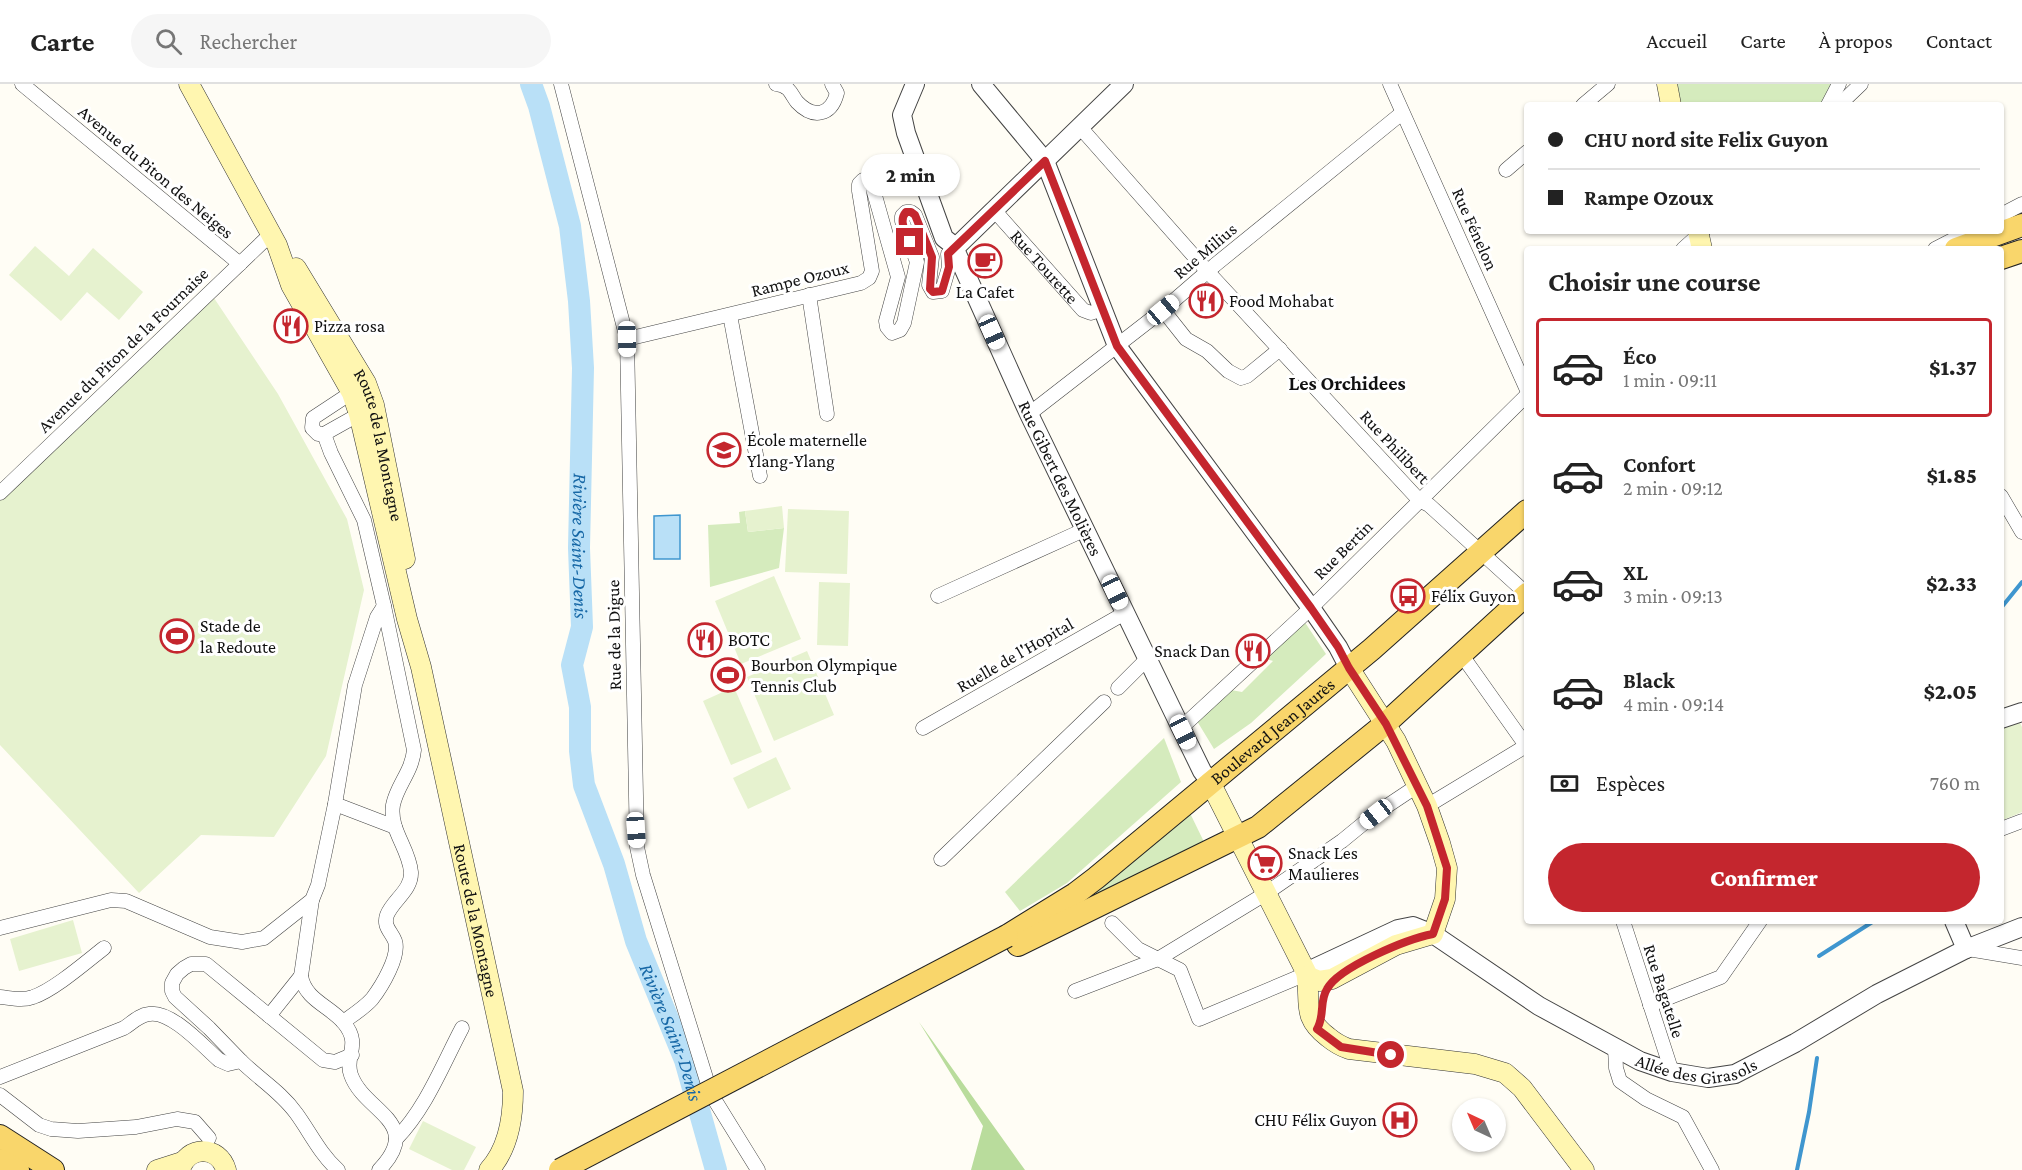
<!DOCTYPE html>
<html lang="fr">
<meta charset="utf-8">
<style>
body{margin:0;font-family:"Crimson Pro",serif;background:#f6f6f6;color:#222;height:100vh;display:flex;flex-direction:column;font-size:22px;white-space:nowrap}
*{box-sizing:border-box;margin:0}
p{font-size:20px;color:#767676}
.icon{flex:none;width:33px;height:33px;fill:none;stroke:currentColor;stroke-width:2;stroke-linecap:round;stroke-linejoin:round}
.map{position:relative;flex:1;overflow:hidden}
.drawer{position:absolute;left:1524px;top:162px;width:480px;height:678px;display:flex;flex-direction:column;background:#fff;border-radius:6px;box-shadow:0 2px 4px #0004}
.drawer>*{flex:none}
.banner{position:absolute;left:1524px;top:18px;width:480px;height:132px;border-radius:6px;box-shadow:0 2px 4px #0004;display:grid;align-content:center;height:132px;padding:0 24px;background:#fff}
.needle{width:39px;rotate:316deg}
.controls{position:absolute;left:1452px;top:1014px;display:grid;gap:12px}
.controls a{display:grid;place-items:center;width:54px;height:54px;border-radius:50%;background:#fff;box-shadow:0 2px 4px #0004;font-size:30px}
.end{position:absolute;width:27px;height:27px;margin:-14px;border:8px solid #c4262e;background:#fff;box-shadow:0 0 0 3px #fff}
.from{border-radius:50%}
.bubble{position:absolute;height:42px;border-radius:21px;background:#fff;box-shadow:0 2px 4px #0004;font-size:20px;font-weight:800;line-height:42px;text-align:center}
.car{position:absolute;width:18px;height:36px;margin:-18px -9px;border-radius:8px;box-shadow:0 0 4px 2px #0007;background:linear-gradient(#fff 24%,#345 0 40%,#fff 0 76%,#345 0 86%,#fff 0)}
.banner b{display:flex;align-items:center;gap:21px;height:57px;font-size:22px}
.banner b+b{border-top:2px solid #e0e0e0}
.banner i{width:15px;height:15px;background:#222}
ul{padding:0;list-style:none}
li{display:flex;align-items:center;gap:18px;height:99px;margin:0 12px 9px;padding:0 12px;border:3px solid transparent;border-radius:6px}
li div{flex:1}
li b{display:block;font-size:22px}
li em{font-style:normal;font-weight:800}
li.selected{border-color:#c4262e}
li>.icon{width:54px;height:54px;stroke-width:1.5}
h2{padding:0 24px;font-size:27px;line-height:72px}
.pay{display:flex;align-items:center;gap:15px;height:66px;padding:0 24px;font-size:22px}
.pay p{margin-inline-start:auto}
.primary-button{display:flex;gap:12px;margin-top:auto;padding:12px 24px}
.primary-button a{flex:1;height:69px;border-radius:36px;background:#c4262e;color:#fff;font-size:24px;font-weight:800;line-height:69px;text-align:center}
header{display:flex;align-items:center;gap:36px;box-sizing:border-box;height:84px;padding:0 30px;background:#fff;border-bottom:2px solid #e0e0e0}
header strong{font-size:28px}
nav{display:flex;gap:33px;margin-inline-start:auto;font-size:21px}
.search{width:420px;height:54px;background:#f6f6f6;display:flex;align-items:center;gap:15px;box-sizing:border-box;padding:0 21px;border-radius:33px;color:#767676;font-size:22px}
.map>svg:first-child{display:block}
.green{fill:#d5ebbd}
.forest{fill:#b9dc9c}
.pitch{fill:#e6f2cf}
.water{fill:#b9e0f7;stroke:#3f96cf;stroke-width:1.5}
.lines{fill:none;stroke-linecap:round;stroke-linejoin:round}
.stream{stroke:#3f96cf;stroke-width:4}
.river{stroke:#b9e0f7;stroke-width:22}
.minor-casing{stroke:#444;stroke-width:15}
.tertiary-casing{stroke:#444;stroke-width:20}
.secondary-casing{stroke:#333;stroke-width:21}
.primary-casing{stroke:#222;stroke-width:24}
.minor{stroke:#fff;stroke-width:14}
.tertiary{stroke:#fff;stroke-width:18}
.secondary{stroke:#fff6b0;stroke-width:20}
.primary{stroke:#f9d66b;stroke-width:22}
.primary-bridge-casing{stroke:#222;stroke-width:24;stroke-linecap:butt}
.primary-bridge{stroke:#f9d66b;stroke-width:22}
.route{stroke:#c4262e;stroke-width:8}
.labels{text-anchor:middle;stroke-width:6;stroke-linejoin:round;paint-order:stroke}
.street-label{font-size:18px;fill:#111;stroke:#fff}
.poi-label{font-size:18px;fill:#111;stroke:#fff;text-anchor:start}
.neighbourhood-label{font-size:20px;font-weight:bold;fill:#111;stroke:#fff}
.water-label{font-size:20px;font-style:italic;fill:#1768a6;stroke:#fff}
</style>
<header>
<strong>Carte</strong>
<div class="search"><svg class="icon" aria-label="search" viewBox="0 0 24 24"><circle cx="10" cy="10" r="6"/><path d="M15 15l6 6"/></svg>Rechercher</div>
<nav><a>Accueil</a><a>Carte</a><a>À propos</a><a>Contact</a></nav>
</header>
<div class="map">
<svg width="2022" height="1086" viewBox="0 0 2022 1086">
<rect width="100%" height="100%" fill="#fffdf5"/>
<!-- green -->
<g class="green">
<polygon points="1673,0 1832,0 1821,21 1678,21"/>
<polygon points="745,427 748,448 784,444 779,484 710,503 708,441 740,439 739,428"/>
<polygon points="1304,537 1326,570 1251,639 1214,665 1197,637 1231,606 1242,608 1273,577 1263,574"/>
<polygon points="1164,654 1181,698 1067,799 1020,827 1005,808"/>
<polygon points="1188,725 1205,760 1093,813 1091,807"/>
</g>
<!-- forest -->
<polygon class="forest" points="919,938 1025,1086 971,1086 983,1042"/>
<!-- pitch -->
<g class="pitch">
<polygon points="35,162 69,192 93,164 143,208 119,236 87,208 61,237 9,191"/>
<polygon points="212,211 278,310 347,435 364,506 326,672 274,753 201,751 139,809 0,661 0,415"/>
<polygon points="782,422 784,444 748,448 745,427"/>
<polygon points="788,425 849,427 847,490 785,488"/>
<polygon points="774,492 801,555 741,580 715,517"/>
<polygon points="819,498 850,499 848,562 817,561"/>
<polygon points="807,567 834,631 774,657 747,593"/>
<polygon points="734,603 762,668 731,681 703,617"/>
<polygon points="2020,639 2022,643 2022,728 2001,737 2001,645"/>
<polygon points="776,673 791,705 748,725 733,694"/>
<polygon points="73,836 82,869 19,887 10,855"/>
<polygon points="423,1037 476,1063 464,1086 452,1086 409,1065"/>
</g>
<!-- water -->
<polygon class="water" points="680,431 680,475 654,475 654,432"/>
<g class="lines">
<!-- stream -->
<g class="stream">
<polyline points="2001,524 2022,498"/>
<polyline points="1819,872 1874,837"/>
<polyline points="1797,1086 1809,1028 1817,974"/>
</g>
<!-- river -->
<path class="river" id="s1" d="M531,0L539,22L570,142L579,217L583,284L579,464L582,543L572,581L580,623V667L584,701L614,780L636,857L685,976L716,1086"/>
<!-- minor casing -->
<g class="minor-casing">
<g id="minor">
<polyline points="22,0 240,180"/>
<polyline points="561,0 627,255 637,763 643,791 711,1010 758,1086"/>
<path d="M776,0C779,1 782,1 785,3C790,5 793,13 797,18C813,35 831,32 837,9L832,0"/>
<polyline points="1390,0 1527,306"/>
<polyline points="1583,21 1608,0"/>
<polyline points="1828,21 1839,0"/>
<polyline points="1839,21 1861,0"/>
<polyline points="1079,42 1208,188 1419,416 1429,421 1527,510"/>
<polyline points="1506,86 1527,68"/>
<path id="s2" d="M994,126L1083,226L1091,229L1102,225"/>
<polyline points="2001,131 2022,120"/>
<polyline points="1683,165 1703,147"/>
<polyline points="1935,165 1970,147"/>
<polyline points="809,211 827,330"/>
<polyline points="1163,226 1186,255 1207,267 1228,287 1241,294 1247,292 1280,265"/>
<polyline points="730,231 760,392"/>
<polyline points="627,255 861,199 869,194 872,187 859,107 859,100 863,96 868,96 872,101 898,193 886,237 887,243 892,249 900,246 904,239 917,178 902,137 902,132 906,128 911,128 915,131 932,173 929,201 933,208 942,207 949,183 948,170 954,165"/>
<polyline points="357,305 313,334 312,344 318,350 324,350 365,327"/>
<polyline points="1029,330 1163,226 1215,181 1402,29"/>
<polyline points="324,350 331,369 364,436 384,522"/>
<polyline points="0,409 271,150"/>
<polyline points="2001,412 2022,448"/>
<polyline points="938,512 1086,445"/>
<polyline points="1461,570 1527,663"/>
<polyline points="1118,604 1147,575"/>
<polyline points="923,644 1125,529"/>
<polyline points="1181,644 1311,524 1527,311"/>
<polyline points="335,720 395,743"/>
<polyline points="1427,722 1526,662"/>
<polyline points="2001,745 2022,737"/>
<polyline points="941,775 1104,618"/>
<path d="M312,816L301,892C305,916 330,922 344,939C362,961 344,972 351,991C364,1028 425,1038 379,1086"/>
<polyline points="1623,837 1672,988"/>
<polyline points="1112,839 1138,865 1180,886 1199,935 1306,890"/>
<path d="M0,844L111,816L126,817L210,853L242,858L264,854L312,816L318,801L335,720L355,601L377,533L384,522L414,666C412,688 397,701 393,721C389,746 409,764 411,788C412,806 393,816 387,831C383,843 391,847 395,857C400,872 382,902 372,915C364,924 353,931 343,938"/>
<polyline points="1968,865 2022,874"/>
<polyline points="1075,907 1158,875 1265,810 1342,757 1375,730 1417,702"/>
<path d="M0,913C11,914 23,917 33,913C54,906 86,878 104,864"/>
<polyline points="1650,921 1721,893 1760,837"/>
<polyline points="269,932 301,892"/>
<polyline points="1615,964 1616,984 1620,997 1646,1015 1683,1033 1712,1086"/>
<polyline points="241,977 209,944 175,913 172,907 172,899 177,890 184,884 191,880 206,880 323,976 335,978 352,971"/>
<path d="M0,993L124,944C132,939 139,931 149,930C171,926 203,962 219,976L228,980L241,977C259,995 281,1008 296,1029C310,1048 320,1070 338,1086"/>
<polyline points="0,1011 39,1041 51,1045 78,1047 136,1043 177,1035 195,1038 209,1054"/>
<path d="M396,1055C426,1024 442,982 462,944"/>
</g>
</g>
<!-- tertiary casing -->
<g class="tertiary-casing">
<g id="tertiary">
<path id="s3" d="M915,0L902,31L906,49L944,154L953,161L1029,330L1181,644L1202,687L1210,698"/>
<polyline points="981,0 1045,77 1117,262 1311,524 1338,563 1349,584"/>
<polyline points="954,165 1124,0"/>
<polyline points="2001,635 2022,628"/>
<polyline points="1954,837 1966,865"/>
<path id="s4" d="M1306,888L1398,845L1413,842L1433,850L1539,922L1640,977L1672,988L1708,994L1735,990L1795,959L1877,910L1966,865L2022,843"/>
</g>
</g>
<!-- secondary casing -->
<g class="secondary-casing">
<g id="secondary">
<path id="s5" d="M189,0L277,161L291,201L352,309L359,330L407,535L421,583L513,1007C513,1035 508,1065 489,1086"/>
<polyline points="1667,0 1671,21"/>
<polyline points="1698,147 1702,165"/>
<path id="s6" d="M296,184L366,299L374,321L405,475"/>
<path d="M1210,698L1306,888C1312,917 1300,932 1328,953C1334,958 1340,962 1349,965L1475,980L1505,989L1522,1004L1584,1086"/>
<polyline points="1307,892 1319,897 1332,895 1396,861 1433,850 1445,815 1447,784 1440,759 1427,722 1396,657 1349,584"/>
<polyline points="157,1086 182,1078"/>
<path d="M180,1086C187,1061 219,1061 226,1086"/>
</g>
</g>
<!-- primary casing -->
<g class="primary-casing">
<g id="primary">
<polyline points="1956,165 2022,141"/>
<polyline points="2001,174 2022,167"/>
<path id="s7" d="M1007,852L1075,810L1096,794L1372,565L1527,427"/>
<polyline points="1018,861 1258,743 1385,640 1527,510"/>
<polyline points="0,1052 53,1086"/>
<polyline points="0,1076 18,1086"/>
</g>
</g>
<!-- minor -->
<use href="#minor" class="minor"/>
<!-- tertiary -->
<use href="#tertiary" class="tertiary"/>
<!-- secondary -->
<use href="#secondary" class="secondary"/>
<!-- primary -->
<use href="#primary" class="primary"/>
<!-- primary-bridge casing -->
<g class="primary-bridge-casing">
<polyline id="primary-bridge" points="560,1086 1007,852"/>
</g>
<!-- primary-bridge -->
<use href="#primary-bridge" class="primary-bridge"/>
</g>
<g class="lines">
<!-- route -->
<path class="route" d="M910,158C906,148 898,137 906,128H911L915,131L932,173L930,205L933,208L942,207L949,183L948,170L1045,77L1117,262L1311,524L1338,563L1349,584L1386,640L1427,722L1447,784L1445,815L1433,850C1407,855 1339,883 1327,905C1319,918 1325,932 1317,945L1341,963L1391,971"/>
</g>
<!-- icons -->
<defs>
<g id="cafe-ring" transform="scale(1.725)"><circle r="9.5" fill="#fff" stroke="#c4262e" stroke-width="1.5"/><path d="M-5.5-4.5H6V0H3Q3 3.5 0 3.5H-2.5Q-5.5 3.5-5.5 0ZM3-3.2v2h1.7v-2ZM-6 4.5H4V6H-6Z" fill="#c4262e"/></g>
<g id="restaurant-ring" transform="scale(1.725)"><circle r="9.5" fill="#fff" stroke="#c4262e" stroke-width="1.5"/><path d="M-5-6h1v4h1v-4h1v4h1v-4h1v5L-1.5 .5V6h-2V.5L-5-1ZM5-6V6H3V1.5H1.5Q1.5-4 5-6Z" fill="#c4262e"/></g>
<g id="school-ring" transform="scale(1.725)"><circle r="9.5" fill="#fff" stroke="#c4262e" stroke-width="1.5"/><path d="M0-5L7-2L0 1L-7-2ZM-4 1L0 2.5L4 1V4Q0 6-4 4Z" fill="#c4262e"/></g>
<g id="bus-ring" transform="scale(1.725)"><circle r="9.5" fill="#fff" stroke="#c4262e" stroke-width="1.5"/><path d="M-5-6H5V4H4V6H2V4H-2V6H-4V4H-5ZM-3.5-4V0h7V-4ZM-3.5 1.2v1.5H-2V1.2ZM2 1.2v1.5H3.5V1.2Z" fill="#c4262e"/></g>
<g id="stadium-ring" transform="scale(1.725)"><circle r="9.5" fill="#fff" stroke="#c4262e" stroke-width="1.5"/><path d="M0-5a6.5 5 0 1 0 0 10a6.5 5 0 1 0 0-10ZM-3.5-1.8h7v3.6h-7Z" fill="#c4262e"/></g>
<g id="supermarket-ring" transform="scale(1.725)"><circle r="9.5" fill="#fff" stroke="#c4262e" stroke-width="1.5"/><path d="M-6-5.5h2.5l.6 2H6L4.5 2H-2.5L-4.4-4H-6ZM-1.5 3.2a1.3 1.3 0 1 0 .1 0ZM3 3.2a1.3 1.3 0 1 0 .1 0Z" fill="#c4262e"/></g>
<g id="hospital-ring" transform="scale(1.725)"><circle r="9.5" fill="#fff" stroke="#c4262e" stroke-width="1.5"/><path d="M-5-5h3v3.5h4V-5h3V5h-3V1.5h-4V5h-3Z" fill="#c4262e"/></g>
</defs>
<g fill-rule="evenodd">
<use href="#cafe-ring" x="985" y="177"/>
<use href="#restaurant-ring" x="1206" y="217"/>
<use href="#restaurant-ring" x="291" y="242"/>
<use href="#school-ring" x="724" y="366"/>
<use href="#bus-ring" x="1408" y="512"/>
<use href="#stadium-ring" x="177" y="552"/>
<use href="#restaurant-ring" x="705" y="556"/>
<use href="#restaurant-ring" x="1253" y="567"/>
<use href="#stadium-ring" x="728" y="591"/>
<use href="#supermarket-ring" x="1265" y="779"/>
<use href="#hospital-ring" x="1400" y="1036"/>
</g>
<g class="labels">
<!-- street labels -->
<g class="street-label">
<text transform="translate(156 88) rotate(40)" y="6">Avenue du Piton des Neiges</text>
<text transform="translate(1475 145) rotate(66)" y="6">Rue Fénelon</text>
<text transform="translate(1205 167) rotate(-40)" y="6">Rue Milius</text>
<text dy="6" stroke="none"><textPath href="#s2" startOffset="76">Rue Tourette</textPath></text>
<text transform="translate(800 195) rotate(-14)" y="6">Rampe Ozoux</text>
<text transform="translate(123 266) rotate(-44)" y="6">Avenue du Piton de la Fournaise</text>
<text dy="6" stroke="none"><textPath href="#s6" startOffset="198">Route de la Montagne</textPath></text>
<text transform="translate(1395 363) rotate(47)" y="6">Rue Philibert</text>
<text dy="6" stroke="none"><textPath href="#s3" startOffset="432">Rue Gibert des Molières</textPath></text>
<text transform="translate(1343 466) rotate(-45)" y="6">Rue Bertin</text>
<text transform="translate(614 551) rotate(-91)" y="6">Rue de la Digue</text>
<text transform="translate(1015 571) rotate(-30)" y="6">Ruelle de l'Hopital</text>
<text dy="6" stroke="none"><textPath href="#s7" startOffset="336">Boulevard Jean Jaurès</textPath></text>
<text dy="6" stroke="none"><textPath href="#s5" startOffset="892">Route de la Montagne</textPath></text>
<text transform="translate(1664 907) rotate(72)" y="6">Rue Bagatelle</text>
<text dy="6" stroke="none"><textPath href="#s4" startOffset="440">Allée des Girasols</textPath></text>
</g>
<!-- poi labels -->
<g class="poi-label">
<text x="985" y="214" text-anchor="middle">La Cafet</text>
<text x="1229" y="223">Food Mohabat</text>
<text x="314" y="248">Pizza rosa</text>
<text x="747" y="362">École maternelle<tspan x="747" dy="21">Ylang-Ylang</tspan></text>
<text x="1431" y="518">Félix Guyon</text>
<text x="200" y="548">Stade de<tspan x="200" dy="21">la Redoute</tspan></text>
<text x="728" y="562">BOTC</text>
<text x="1230" y="573" text-anchor="end">Snack Dan</text>
<text x="751" y="587">Bourbon Olympique<tspan x="751" dy="21">Tennis Club</tspan></text>
<text x="1288" y="775">Snack Les<tspan x="1288" dy="21">Maulieres</tspan></text>
<text x="1377" y="1042" text-anchor="end">CHU Félix Guyon</text>
</g>
<!-- neighbourhood labels -->
<g class="neighbourhood-label">
<text x="1347" y="306">Les Orchidees</text>
</g>
<!-- water labels -->
<g class="water-label">
<text dy="7" stroke="none"><textPath href="#s1" startOffset="468">Rivière Saint-Denis</textPath></text>
<text dy="7" stroke="none"><textPath href="#s1" startOffset="972">Rivière Saint-Denis</textPath></text>
</g>
</g>
</svg>
<div class="controls">
<a><svg class="needle" viewBox="-14 -14 28 28"><path d="M0-13l5 13h-10z" fill="#e53935"/><path d="M0 13l5-13h-10z" fill="#767676"/></svg></a>
</div>
<i class="end from" style="left:1391px;top:971px"></i>
<i class="end" style="left:910px;top:158px"></i>
<div class="bubble" style="left:861px;top:70px;width:99px">2 min</div>
<i class="car" style="left:1163px;top:226px;rotate:50deg"></i>
<i class="car" style="left:992px;top:248px;rotate:156deg"></i>
<i class="car" style="left:627px;top:255px;rotate:179deg"></i>
<i class="car" style="left:1115px;top:508px;rotate:155deg"></i>
<i class="car" style="left:1183px;top:648px;rotate:154deg"></i>
<i class="car" style="left:1376px;top:730px;rotate:232deg"></i>
<i class="car" style="left:636px;top:746px;rotate:176deg"></i>
<div class="banner">
<b><i class="from"></i>CHU nord site Felix Guyon</b>
<b><i></i>Rampe Ozoux</b>
</div>
<section class="drawer">
<h2>Choisir une course</h2>
<ul>
<li class="selected"><svg class="icon" aria-label="car" viewBox="0 0 24 24"><path d="M5 17H2v-5l4-1 3-4h7l3 4 3 1v5h-3M9 17h6M6 11h13"/><circle cx="7" cy="17" r="2"/><circle cx="17" cy="17" r="2"/></svg><div><b>Éco</b><p>1 min · 09:11</p></div><em>$1.37</em></li>
<li><svg class="icon" aria-label="car" viewBox="0 0 24 24"><path d="M5 17H2v-5l4-1 3-4h7l3 4 3 1v5h-3M9 17h6M6 11h13"/><circle cx="7" cy="17" r="2"/><circle cx="17" cy="17" r="2"/></svg><div><b>Confort</b><p>2 min · 09:12</p></div><em>$1.85</em></li>
<li><svg class="icon" aria-label="car" viewBox="0 0 24 24"><path d="M5 17H2v-5l4-1 3-4h7l3 4 3 1v5h-3M9 17h6M6 11h13"/><circle cx="7" cy="17" r="2"/><circle cx="17" cy="17" r="2"/></svg><div><b>XL</b><p>3 min · 09:13</p></div><em>$2.33</em></li>
<li><svg class="icon" aria-label="car" viewBox="0 0 24 24"><path d="M5 17H2v-5l4-1 3-4h7l3 4 3 1v5h-3M9 17h6M6 11h13"/><circle cx="7" cy="17" r="2"/><circle cx="17" cy="17" r="2"/></svg><div><b>Black</b><p>4 min · 09:14</p></div><em>$2.05</em></li>
</ul>
<div class="pay"><svg class="icon" aria-label="cash" viewBox="0 0 24 24"><path d="M3 7h18v10H3z"/><circle cx="12" cy="12" r="2"/></svg>Espèces<p>760 m</p></div>
<div class="primary-button"><a>Confirmer</a></div>
</section>
</div>
